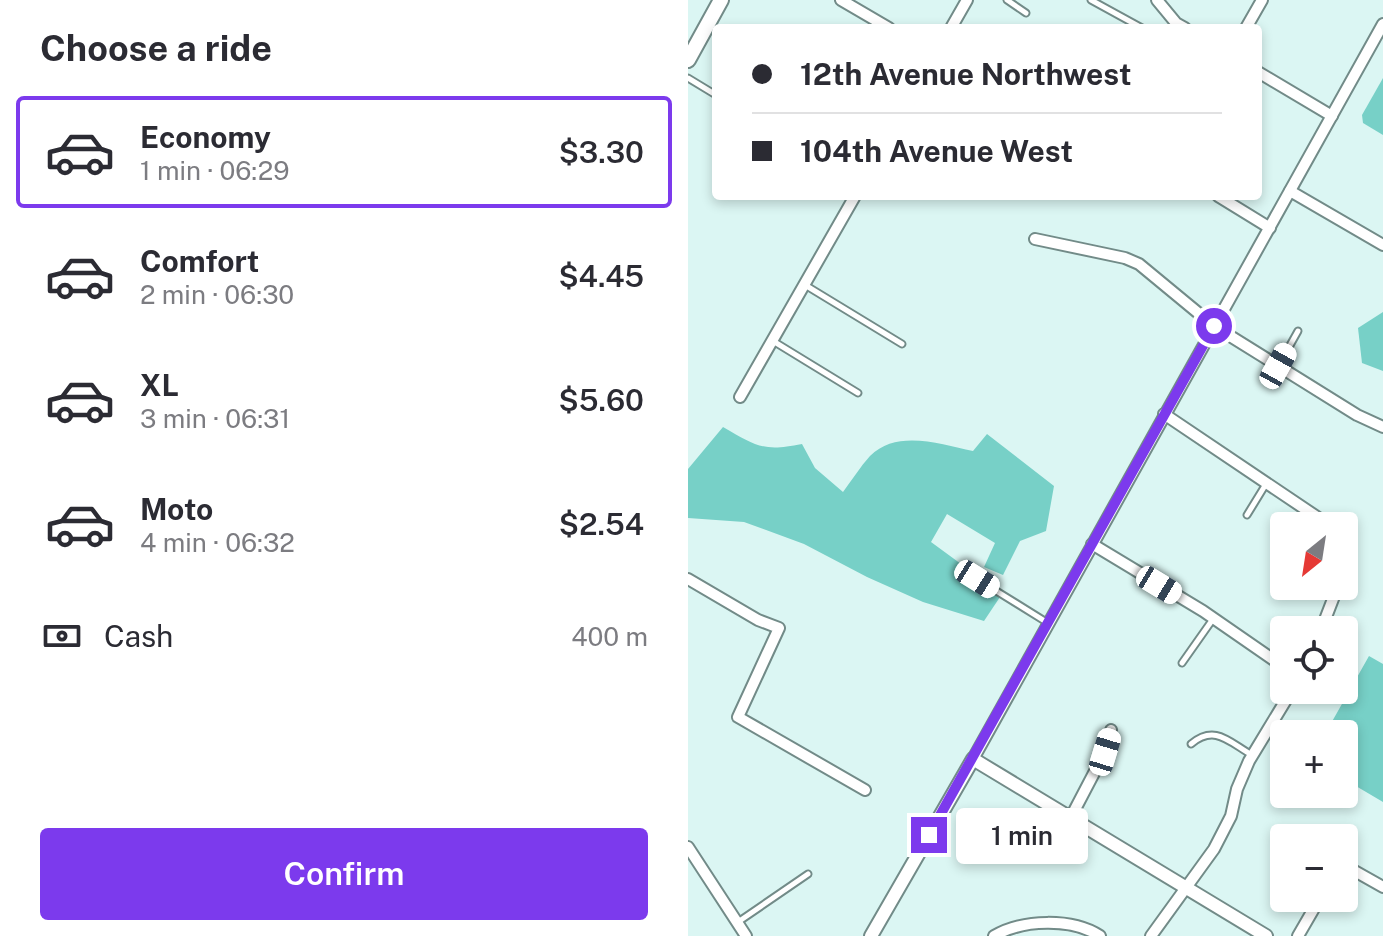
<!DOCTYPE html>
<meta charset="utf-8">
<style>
body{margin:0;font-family:"Public Sans",sans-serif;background:#f7f7f7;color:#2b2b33;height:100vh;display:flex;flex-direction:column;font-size:30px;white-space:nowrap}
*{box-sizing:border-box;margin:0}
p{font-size:26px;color:#7c7c81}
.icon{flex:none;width:44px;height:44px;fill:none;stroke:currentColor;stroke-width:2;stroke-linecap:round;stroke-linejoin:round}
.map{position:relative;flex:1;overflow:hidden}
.panel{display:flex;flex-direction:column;background:#fff;width:688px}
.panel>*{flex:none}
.banner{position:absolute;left:24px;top:24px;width:550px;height:176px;border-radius:8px;box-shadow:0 4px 12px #0003;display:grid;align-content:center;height:176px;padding:0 40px;background:#fff}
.needle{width:52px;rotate:210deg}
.fabs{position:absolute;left:582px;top:512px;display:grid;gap:16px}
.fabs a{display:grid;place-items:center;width:88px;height:88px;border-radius:8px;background:#fff;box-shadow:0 4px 12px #0003;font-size:40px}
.end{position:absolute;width:36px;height:36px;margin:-18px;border:10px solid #7c3aed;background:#fff;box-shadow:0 0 0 4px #fff}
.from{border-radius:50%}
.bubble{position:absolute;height:56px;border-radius:8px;background:#fff;box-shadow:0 4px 12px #0003;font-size:26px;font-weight:600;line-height:56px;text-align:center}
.car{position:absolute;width:24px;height:48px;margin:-24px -12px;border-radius:10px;box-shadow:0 0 6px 2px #0007;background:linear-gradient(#fff 24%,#345 0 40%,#fff 0 76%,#345 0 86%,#fff 0)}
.banner b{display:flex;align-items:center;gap:28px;height:76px;font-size:30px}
.banner b+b{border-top:2px solid #e1e1e2}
.banner i{width:20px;height:20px;background:#2b2b33}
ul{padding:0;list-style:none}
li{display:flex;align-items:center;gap:24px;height:112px;margin:0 16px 12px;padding:0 24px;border:4px solid transparent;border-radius:8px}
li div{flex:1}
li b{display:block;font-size:30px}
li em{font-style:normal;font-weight:600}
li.active{border-color:#7c3aed}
li>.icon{width:72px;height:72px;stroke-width:1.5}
h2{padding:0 40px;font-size:36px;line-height:96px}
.pay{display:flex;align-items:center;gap:20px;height:88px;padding:0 40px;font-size:30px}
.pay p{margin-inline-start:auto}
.button{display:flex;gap:16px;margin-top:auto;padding:16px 40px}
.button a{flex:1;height:92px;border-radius:8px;background:#7c3aed;color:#fff;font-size:32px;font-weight:600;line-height:92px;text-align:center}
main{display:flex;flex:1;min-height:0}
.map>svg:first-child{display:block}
.green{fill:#77d0c7}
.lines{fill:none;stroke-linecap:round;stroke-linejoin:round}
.service-casing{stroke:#728b88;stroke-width:9}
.minor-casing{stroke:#728b88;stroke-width:14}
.tertiary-casing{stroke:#728b88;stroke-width:16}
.secondary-casing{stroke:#728b88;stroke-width:18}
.service{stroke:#fff;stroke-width:5}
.minor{stroke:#fff;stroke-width:10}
.tertiary{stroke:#fff;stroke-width:12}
.secondary{stroke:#fff;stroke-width:14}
.route{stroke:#7c3aed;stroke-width:10}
</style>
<main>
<section class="panel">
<h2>Choose a ride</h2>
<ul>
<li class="active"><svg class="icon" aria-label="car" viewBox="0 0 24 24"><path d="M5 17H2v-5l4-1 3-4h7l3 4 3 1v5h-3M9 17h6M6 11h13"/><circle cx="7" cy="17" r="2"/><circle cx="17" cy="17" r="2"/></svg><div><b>Economy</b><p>1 min · 06:29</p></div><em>$3.30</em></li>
<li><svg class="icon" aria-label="car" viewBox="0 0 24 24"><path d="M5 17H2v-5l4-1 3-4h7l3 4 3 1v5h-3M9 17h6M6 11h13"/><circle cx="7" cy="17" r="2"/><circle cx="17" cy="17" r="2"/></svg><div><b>Comfort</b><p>2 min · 06:30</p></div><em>$4.45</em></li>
<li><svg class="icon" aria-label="car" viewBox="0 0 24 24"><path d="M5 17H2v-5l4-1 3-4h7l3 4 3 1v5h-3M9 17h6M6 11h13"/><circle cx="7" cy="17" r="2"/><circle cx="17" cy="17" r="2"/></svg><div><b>XL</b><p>3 min · 06:31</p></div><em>$5.60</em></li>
<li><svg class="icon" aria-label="car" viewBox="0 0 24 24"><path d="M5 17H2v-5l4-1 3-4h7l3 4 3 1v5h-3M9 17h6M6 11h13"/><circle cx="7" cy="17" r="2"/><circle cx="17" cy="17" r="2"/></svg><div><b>Moto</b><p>4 min · 06:32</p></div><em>$2.54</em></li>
</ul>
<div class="pay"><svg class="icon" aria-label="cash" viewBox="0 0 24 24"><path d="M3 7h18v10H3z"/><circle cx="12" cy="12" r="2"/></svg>Cash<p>400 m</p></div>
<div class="button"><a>Confirm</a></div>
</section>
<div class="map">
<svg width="695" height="936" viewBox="0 0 695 936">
<rect width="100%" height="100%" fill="#dbf6f3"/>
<!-- green -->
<g class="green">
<polygon points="695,78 695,135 675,123 674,115"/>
<polygon points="695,312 695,371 674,363 670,328"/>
<path d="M35,427C68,446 75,452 114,444L127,468L155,492C164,480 172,467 182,456C209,429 252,444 285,451L299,434L366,486L358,531L332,541L315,575L296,567L307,543L259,514L243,542L314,594L296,621L235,602L179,577L116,544L56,522L0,518V469Z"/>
<polygon points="681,656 695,664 695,802 656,779 656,734 637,734"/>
</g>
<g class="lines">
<!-- service casing -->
<g class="service-casing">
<g id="service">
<polyline points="319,0 338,13"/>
<polyline points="403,0 454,28"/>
<polyline points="0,78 28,95"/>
<polyline points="117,285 214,344"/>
<polyline points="85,341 170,393"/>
<polyline points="591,365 610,331"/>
<polyline points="559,515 578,484"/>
<polyline points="289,579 360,623"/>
<polyline points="494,663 525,619"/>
<path d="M503,744C527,724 541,742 564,755"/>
<polyline points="50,922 120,874"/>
</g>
</g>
<!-- minor casing -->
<g class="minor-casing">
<g id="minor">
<polyline points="153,0 201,28"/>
<polyline points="469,0 488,23 497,28"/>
<polyline points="263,28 279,0"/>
<polyline points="558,28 574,0"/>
<polyline points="570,72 644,116"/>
<polyline points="602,191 695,245"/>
<polyline points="530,196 582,228"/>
<polyline points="347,239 437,258 451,264 526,326 669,415 695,427"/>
<polyline points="52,397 167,196"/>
<polyline points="476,414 629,517 635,526"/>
<polyline points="404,544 515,611 596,667"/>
<polyline points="0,579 70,620 91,628 50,717 177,790"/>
<polyline points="633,630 650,586"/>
<polyline points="285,759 695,24"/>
<polyline points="383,817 417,752 423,730"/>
<polyline points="0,847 58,936"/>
<polyline points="656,865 695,887"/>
<path d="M306,936C335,919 384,918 412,936"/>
<polyline points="463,936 526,849 543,816 549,789 561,761 604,690"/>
<polyline points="610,936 632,898"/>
</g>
</g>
<!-- tertiary casing -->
<g class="tertiary-casing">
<polyline id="tertiary" points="183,936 285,759 578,936"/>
</g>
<!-- secondary casing -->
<g class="secondary-casing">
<polyline id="secondary" points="0,60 33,0"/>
</g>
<!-- service -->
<use href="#service" class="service"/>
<!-- minor -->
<use href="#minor" class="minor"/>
<!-- tertiary -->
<use href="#tertiary" class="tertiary"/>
<!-- secondary -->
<use href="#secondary" class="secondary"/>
</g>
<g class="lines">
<!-- route -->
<polyline class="route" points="241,835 526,326"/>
</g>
</svg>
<div class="fabs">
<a><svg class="needle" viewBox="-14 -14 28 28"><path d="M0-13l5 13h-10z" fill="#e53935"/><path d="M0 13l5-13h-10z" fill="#7c7c81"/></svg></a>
<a><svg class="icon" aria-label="locate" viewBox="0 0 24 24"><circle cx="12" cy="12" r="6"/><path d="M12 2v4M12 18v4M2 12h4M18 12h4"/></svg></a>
<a>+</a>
<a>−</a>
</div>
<i class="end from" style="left:526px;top:326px"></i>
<i class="end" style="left:241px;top:835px"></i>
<div class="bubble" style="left:268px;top:808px;width:132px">1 min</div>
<i class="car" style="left:590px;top:366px;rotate:29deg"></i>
<i class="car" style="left:289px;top:579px;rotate:122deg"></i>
<i class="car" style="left:471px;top:585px;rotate:121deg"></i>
<i class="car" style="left:417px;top:752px;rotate:17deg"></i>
<div class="banner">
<b><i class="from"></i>12th Avenue Northwest</b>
<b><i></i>104th Avenue West</b>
</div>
</div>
</main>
